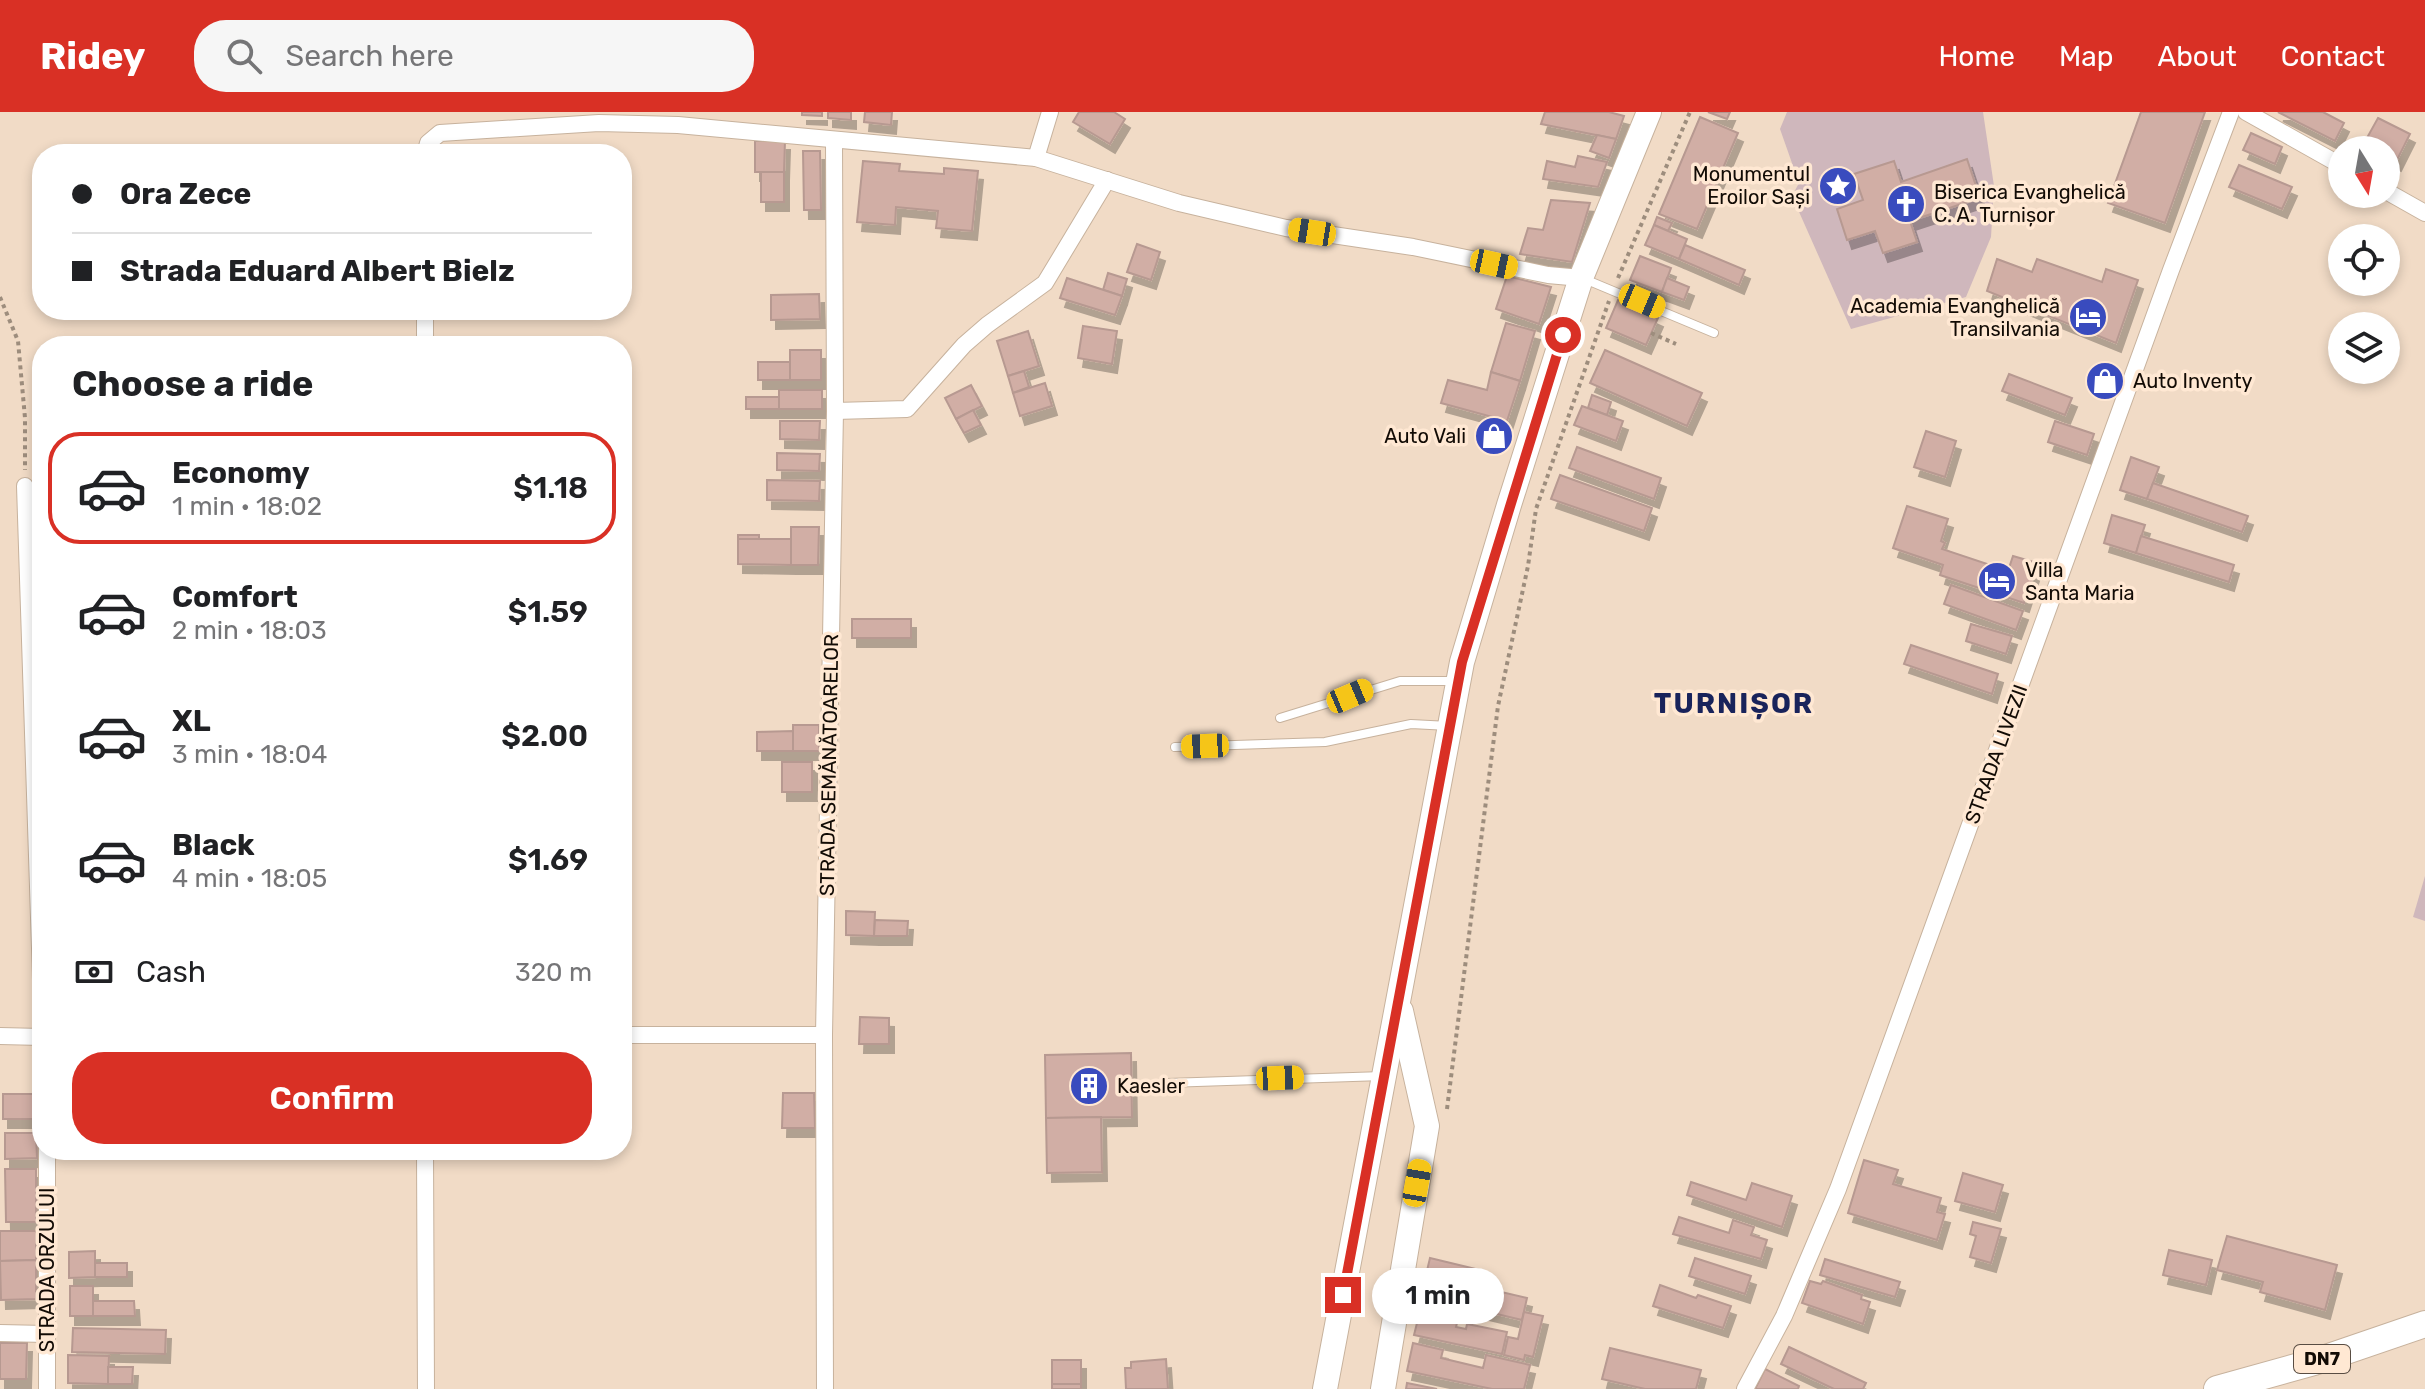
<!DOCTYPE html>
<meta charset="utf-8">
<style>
body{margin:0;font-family:Rubik,sans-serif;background:#f6f6f6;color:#202124;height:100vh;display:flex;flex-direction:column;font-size:30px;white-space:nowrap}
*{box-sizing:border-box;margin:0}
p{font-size:26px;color:#757577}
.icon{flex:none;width:44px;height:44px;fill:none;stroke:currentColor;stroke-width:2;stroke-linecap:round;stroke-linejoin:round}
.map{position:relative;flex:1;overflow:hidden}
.drawer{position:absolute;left:32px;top:224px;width:600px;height:824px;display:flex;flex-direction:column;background:#fff;border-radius:32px;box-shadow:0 4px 12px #0003}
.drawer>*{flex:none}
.top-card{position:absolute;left:32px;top:32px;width:600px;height:176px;border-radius:32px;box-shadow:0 4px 12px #0003;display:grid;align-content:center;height:176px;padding:0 40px;background:#fff}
.needle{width:52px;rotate:169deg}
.buttons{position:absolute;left:2328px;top:24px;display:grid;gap:16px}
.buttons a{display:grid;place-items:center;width:72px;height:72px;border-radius:50%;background:#fff;box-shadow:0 4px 12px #0003;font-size:40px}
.end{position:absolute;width:36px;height:36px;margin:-18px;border:10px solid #d93025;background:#fff;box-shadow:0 0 0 4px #fff}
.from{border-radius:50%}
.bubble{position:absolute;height:56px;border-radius:28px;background:#fff;box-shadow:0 4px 12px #0003;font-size:26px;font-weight:600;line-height:56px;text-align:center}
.car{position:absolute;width:24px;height:48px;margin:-24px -12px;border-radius:10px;box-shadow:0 0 6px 2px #0007;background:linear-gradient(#f5c518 24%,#345 0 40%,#f5c518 0 76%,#345 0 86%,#f5c518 0)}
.top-card b{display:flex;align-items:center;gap:28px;height:76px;font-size:30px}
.top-card b+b{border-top:2px solid #e0e0e0}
.top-card i{width:20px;height:20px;background:#202124}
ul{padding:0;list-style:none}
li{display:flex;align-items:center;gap:24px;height:112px;margin:0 16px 12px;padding:0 24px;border:4px solid transparent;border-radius:32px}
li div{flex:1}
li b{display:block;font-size:30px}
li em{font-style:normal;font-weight:600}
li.current{border-color:#d93025}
li>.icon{width:72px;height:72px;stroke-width:1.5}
h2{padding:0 40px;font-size:36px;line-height:96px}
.pay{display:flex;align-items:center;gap:20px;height:88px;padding:0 40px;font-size:30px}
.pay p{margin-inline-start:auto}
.cta{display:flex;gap:16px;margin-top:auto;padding:16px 40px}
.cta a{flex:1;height:92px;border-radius:32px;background:#d93025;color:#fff;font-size:32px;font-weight:600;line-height:92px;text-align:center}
header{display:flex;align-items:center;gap:48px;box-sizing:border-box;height:112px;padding:0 40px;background:#d93025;color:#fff}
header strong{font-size:38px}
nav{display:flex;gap:44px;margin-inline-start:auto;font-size:28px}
.search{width:560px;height:72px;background:#f6f6f6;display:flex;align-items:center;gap:20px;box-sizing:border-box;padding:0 28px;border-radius:32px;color:#757577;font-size:30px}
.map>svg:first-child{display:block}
.green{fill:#cfb7bc}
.building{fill:#d1aea5;stroke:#b79991;stroke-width:2;filter:url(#shadow)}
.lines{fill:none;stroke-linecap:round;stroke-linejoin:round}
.lane-casing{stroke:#c7b29d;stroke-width:10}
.street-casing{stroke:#c7b29d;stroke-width:18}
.secondary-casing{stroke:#c7b29d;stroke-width:26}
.primary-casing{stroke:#c7b29d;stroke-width:28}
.path{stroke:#9d8d7d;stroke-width:4;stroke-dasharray:4 4;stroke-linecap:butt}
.lane{stroke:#fff;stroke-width:8}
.street{stroke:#fff;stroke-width:16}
.secondary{stroke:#fff;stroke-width:24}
.primary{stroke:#fff;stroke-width:26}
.route{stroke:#d93025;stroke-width:10}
.labels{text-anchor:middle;stroke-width:7;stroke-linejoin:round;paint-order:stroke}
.shield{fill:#ffe8d3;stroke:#594d43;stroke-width:2}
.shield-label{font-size:18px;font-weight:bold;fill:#120b05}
.poi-label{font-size:20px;fill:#120b05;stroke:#ffe8d3;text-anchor:start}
.street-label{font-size:20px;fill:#120b05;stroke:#ffe8d3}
.district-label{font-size:28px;font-weight:bold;letter-spacing:2px;fill:#19235b;stroke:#ffe8d3}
</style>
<header>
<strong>Ridey</strong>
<div class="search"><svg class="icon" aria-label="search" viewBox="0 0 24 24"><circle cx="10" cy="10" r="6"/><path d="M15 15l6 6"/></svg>Search here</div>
<nav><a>Home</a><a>Map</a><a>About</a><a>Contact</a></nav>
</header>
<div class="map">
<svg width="2425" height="1277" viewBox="0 0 2425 1277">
<defs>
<filter id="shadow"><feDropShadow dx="5" dy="9" stdDeviation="0" flood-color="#0004"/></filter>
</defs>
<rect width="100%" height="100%" fill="#f1dbc6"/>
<!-- green -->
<g class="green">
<polygon points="1787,0 1983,0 1994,74 1991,125 1966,185 1851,217 1792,84 1799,71 1780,17"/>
<polygon points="2425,764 2425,809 2413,805"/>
</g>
<!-- building -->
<g class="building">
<polygon points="802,0 822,0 822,4 802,3"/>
<polygon points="828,0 851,0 851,8 828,6"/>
<polygon points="865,0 892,0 891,13 864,10"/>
<polygon points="1079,0 1114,0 1125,7 1110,32 1073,10"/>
<polygon points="1545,0 1609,0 1624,4 1616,27 1541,12"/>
<polygon points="1708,0 1730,0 1727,7"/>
<polygon points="2141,0 2205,0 2165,111 2108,91"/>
<polygon points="2278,0 2323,0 2344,11 2335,29"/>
<polygon points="1700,5 1738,21 1697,117 1659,102"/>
<polygon points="2378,6 2410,22 2396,50 2386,45 2386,38 2372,38 2363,33"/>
<polygon points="2251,21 2282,35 2275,52 2243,38"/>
<polygon points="1597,23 1616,27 1609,46 1590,39"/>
<polygon points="755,29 785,29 784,60 755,60"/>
<polygon points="803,39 820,39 821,98 804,98"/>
<polygon points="1578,44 1607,50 1598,75 1543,67 1547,49 1575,55"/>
<polygon points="1967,47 1980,86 1910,109 1917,130 1883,141 1875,119 1847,128 1837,97 1863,88 1854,62 1894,49 1901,70"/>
<polygon points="863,49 900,52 899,59 944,62 944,56 978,59 972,119 936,116 938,99 896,95 895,113 857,110"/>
<polygon points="2239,53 2292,75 2282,97 2229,75"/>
<rect x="761" y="60" width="23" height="30"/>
<polygon points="1551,88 1590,91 1572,150 1520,142 1528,116 1543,118"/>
<polygon points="1657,105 1672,111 1668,119 1654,113"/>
<polygon points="1654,113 1687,127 1679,147 1645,133"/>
<polygon points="1137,132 1160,140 1151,168 1127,160"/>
<polygon points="1685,133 1745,158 1739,173 1679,147"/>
<polygon points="1640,144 1671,156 1662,180 1630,168"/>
<polygon points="1997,147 2032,160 2037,147 2102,170 2106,157 2138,168 2116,231 1987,179"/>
<polygon points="1108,161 1127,167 1122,184 1103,178"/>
<polygon points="1507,164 1551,175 1539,212 1496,197"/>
<polygon points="1067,166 1122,184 1115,203 1060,186"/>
<polygon points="1667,166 1689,175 1684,188 1662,180"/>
<polygon points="819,182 820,207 771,208 771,183"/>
<polygon points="1618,188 1658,206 1646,233 1606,216"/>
<polygon points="1506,211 1535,219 1520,269 1491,260"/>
<polygon points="1083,214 1117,219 1112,252 1078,246"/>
<polygon points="1028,219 1039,254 1008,264 997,229"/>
<rect x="790" y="238" width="31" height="30"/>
<polygon points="1605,238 1702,281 1687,314 1590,271"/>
<rect x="758" y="250" width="32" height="18"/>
<polygon points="1024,259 1029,275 1013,281 1008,264"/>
<polygon points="1491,260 1520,269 1507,309 1441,291 1448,268 1487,278"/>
<polygon points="2009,262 2072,286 2065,303 2002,279"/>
<polygon points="1045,271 1052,294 1020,304 1013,281"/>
<polygon points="971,273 982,294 956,307 945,286"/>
<rect x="779" y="278" width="43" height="19"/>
<polygon points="1592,283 1611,290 1607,303 1588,296"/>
<rect x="746" y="285" width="33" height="12"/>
<polygon points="1582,294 1623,309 1616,329 1574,313"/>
<polygon points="973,298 981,313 964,321 956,307"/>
<polygon points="780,309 820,309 819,328 780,327"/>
<polygon points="2055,309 2094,322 2087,343 2048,330"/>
<polygon points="1926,319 1956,329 1945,365 1914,355"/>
<polygon points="1577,335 1661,366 1654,387 1569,356"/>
<polygon points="777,341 820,342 819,359 777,358"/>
<polygon points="2131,345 2159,355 2147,387 2120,378"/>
<polygon points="1560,363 1652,396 1644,419 1551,387"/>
<polygon points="767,368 820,369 819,389 767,388"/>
<polygon points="2153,371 2248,404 2242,420 2147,387"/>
<polygon points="1907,394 1948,407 1941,429 1945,431 1942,437 2008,459 2013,444 2037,451 2024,491 1940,463 1943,453 1893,436"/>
<polygon points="2112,403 2145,413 2136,441 2104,431"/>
<polygon points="791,415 819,415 818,453 791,453"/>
<rect x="738" y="423" width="21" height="4"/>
<polygon points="2141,424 2234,453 2229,470 2136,441"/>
<polygon points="738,427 791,427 791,453 738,452"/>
<polygon points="1951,473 2023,499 2016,518 1944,492"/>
<rect x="852" y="507" width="59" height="19"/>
<polygon points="1971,512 2012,524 2006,542 1966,529"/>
<polygon points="1911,533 1998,562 1992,582 1904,552"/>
<rect x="793" y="613" width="26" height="26"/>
<polygon points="793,619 793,639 757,639 757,620"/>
<rect x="782" y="650" width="30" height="30"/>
<polygon points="846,799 875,800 874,824 846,823"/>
<polygon points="875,808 908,809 907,824 874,824"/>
<polygon points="860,905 889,906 889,932 859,932"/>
<polygon points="1131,941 1132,1005 1046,1006 1045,943"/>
<polygon points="783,981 814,981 815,1016 782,1016"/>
<rect x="3" y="982" width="34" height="25"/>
<polygon points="1101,1005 1102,1060 1047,1061 1046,1006"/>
<polygon points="5,1021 36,1021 37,1046 5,1047"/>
<polygon points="1864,1048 1898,1058 1893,1072 1941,1086 1937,1100 1945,1102 1937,1128 1848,1101"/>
<polygon points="5,1057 36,1057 36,1110 6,1110"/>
<polygon points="1963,1061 2003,1073 1995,1100 1955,1089"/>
<polygon points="1691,1070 1746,1088 1752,1071 1792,1084 1782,1115 1687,1083"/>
<polygon points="1679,1105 1729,1121 1733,1108 1754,1115 1751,1123 1767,1128 1761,1147 1673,1122"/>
<polygon points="1973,1110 2001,1117 1991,1151 1970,1145 1976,1124 1970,1122"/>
<polygon points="0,1119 36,1119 36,1148 0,1149"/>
<polygon points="2227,1124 2337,1153 2325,1198 2260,1180 2263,1170 2217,1158"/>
<polygon points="2169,1138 2212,1148 2206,1173 2163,1163"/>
<polygon points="95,1139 95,1165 69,1166 69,1140"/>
<polygon points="1430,1146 1484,1159 1482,1168 1498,1172 1497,1179 1527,1186 1522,1208 1421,1184"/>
<polygon points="1695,1146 1751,1164 1745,1182 1689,1164"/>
<polygon points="1825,1147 1900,1170 1895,1185 1820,1163"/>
<polygon points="36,1148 36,1187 1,1188 0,1149"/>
<rect x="95" y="1151" width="32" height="14"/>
<polygon points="1810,1169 1821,1172 1823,1169 1862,1183 1861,1187 1870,1190 1863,1212 1802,1191"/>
<polygon points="1660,1173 1696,1186 1698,1183 1731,1194 1723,1216 1653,1194"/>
<rect x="70" y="1174" width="23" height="30"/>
<polygon points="93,1189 134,1189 135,1204 93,1204"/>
<polygon points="1524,1200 1543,1204 1533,1245 1525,1243 1524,1248 1504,1243 1508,1225 1518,1227"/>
<polygon points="1419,1203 1449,1206 1449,1209 1457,1211 1456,1215 1466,1217 1467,1212 1507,1220 1502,1242 1414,1223"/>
<polygon points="73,1216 166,1218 165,1242 72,1240"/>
<polygon points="0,1231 27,1231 26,1267 0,1267"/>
<polygon points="1413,1231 1443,1238 1441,1246 1483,1256 1486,1243 1530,1253 1524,1277 1492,1277 1407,1259"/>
<polygon points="1789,1235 1866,1271 1863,1277 1834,1277 1781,1252"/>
<polygon points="1610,1236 1701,1258 1696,1277 1645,1277 1602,1267"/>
<polygon points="68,1243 109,1244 108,1272 68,1271"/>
<polygon points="1166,1247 1168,1277 1126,1277 1125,1256 1131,1256 1131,1250"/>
<rect x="1052" y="1248" width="29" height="24"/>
<polygon points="108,1255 133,1255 132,1272 108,1272"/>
<polygon points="1765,1257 1799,1274 1798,1277 1755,1277"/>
<polygon points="1407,1271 1437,1277 1406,1277"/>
<rect x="1052" y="1272" width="29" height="5"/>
</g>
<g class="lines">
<!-- lane casing -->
<g class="lane-casing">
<g id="lane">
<polyline points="1582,166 1714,221"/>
<polyline points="1280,606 1400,569 1457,569"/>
<polyline points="1175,635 1325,630 1411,612 1449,614"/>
<polyline points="1167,971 1383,964"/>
</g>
</g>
<!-- street casing -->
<g class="street-casing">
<g id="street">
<polyline points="2246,0 2342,54"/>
<polyline points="425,42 428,31 440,21 599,11 678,13 1036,46 1179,91 1286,116 1413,135 1548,163 1581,166"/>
<polyline points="1036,46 1050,0"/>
<polyline points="2386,79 2425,101"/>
<polyline points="425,198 425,234"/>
<polyline points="835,299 907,297 964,233 987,213 1045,171 1107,68"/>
<polyline points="25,374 42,898"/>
<polyline points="622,923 824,923"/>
<polyline points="0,924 42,925"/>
<polyline points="425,1038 426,1277"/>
<polyline points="0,1221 46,1222"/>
<polyline points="47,1277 47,1038"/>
<polyline points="825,1277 824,923 835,299 834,29"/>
<polyline points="1745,1277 1784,1204 1838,1077 2171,158 2231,0"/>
</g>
</g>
<!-- secondary casing -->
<g class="secondary-casing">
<g id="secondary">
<polyline points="1325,1277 1462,550 1509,393 1581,166 1649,0"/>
<polyline points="1383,1277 1427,1014 1401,899"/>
</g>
</g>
<!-- primary casing -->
<g class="primary-casing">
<polyline id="primary" points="2217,1277 2314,1250 2425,1212"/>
</g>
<!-- path -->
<g class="path">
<polyline points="1618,166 1690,0"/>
<polyline points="0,185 18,229 25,306 25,358"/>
<polyline points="1651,221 1676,232"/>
<polyline points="1447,997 1498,594 1528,454 1536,397 1609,189"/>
</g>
<!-- lane -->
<use href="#lane" class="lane"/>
<!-- street -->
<use href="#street" class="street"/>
<!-- secondary -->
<use href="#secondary" class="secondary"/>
<!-- primary -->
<use href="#primary" class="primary"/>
</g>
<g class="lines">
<!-- route -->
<polyline class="route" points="1343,1183 1462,550 1563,223"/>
</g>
<!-- icons -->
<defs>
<g id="sight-disc" transform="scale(2)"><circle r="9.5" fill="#394bbe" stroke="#ffe8d3"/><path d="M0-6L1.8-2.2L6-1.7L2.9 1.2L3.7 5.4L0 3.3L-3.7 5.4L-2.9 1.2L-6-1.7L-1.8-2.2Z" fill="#fff"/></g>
<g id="church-disc" transform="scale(2)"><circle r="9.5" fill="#394bbe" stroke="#ffe8d3"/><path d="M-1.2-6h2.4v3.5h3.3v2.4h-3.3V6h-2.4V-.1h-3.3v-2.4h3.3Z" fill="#fff"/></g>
<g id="hotel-disc" transform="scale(2)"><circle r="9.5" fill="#394bbe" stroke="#ffe8d3"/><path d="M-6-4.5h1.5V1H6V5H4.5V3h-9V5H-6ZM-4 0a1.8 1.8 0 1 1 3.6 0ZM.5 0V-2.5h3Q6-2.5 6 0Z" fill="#fff"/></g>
<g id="shop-disc" transform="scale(2)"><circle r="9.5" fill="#394bbe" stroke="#ffe8d3"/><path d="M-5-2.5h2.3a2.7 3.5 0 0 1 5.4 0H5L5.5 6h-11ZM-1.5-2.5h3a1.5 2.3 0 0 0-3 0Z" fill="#fff"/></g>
<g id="building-disc" transform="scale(2)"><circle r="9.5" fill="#394bbe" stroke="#ffe8d3"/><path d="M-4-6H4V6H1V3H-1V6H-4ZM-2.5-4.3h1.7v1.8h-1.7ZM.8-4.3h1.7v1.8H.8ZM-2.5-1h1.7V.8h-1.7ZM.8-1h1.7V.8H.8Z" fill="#fff"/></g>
</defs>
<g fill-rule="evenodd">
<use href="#sight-disc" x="1838" y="74"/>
<use href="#church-disc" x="1906" y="92"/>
<use href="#hotel-disc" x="2088" y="205"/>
<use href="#shop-disc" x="2105" y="269"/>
<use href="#shop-disc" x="1494" y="324"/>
<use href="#hotel-disc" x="1997" y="469"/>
<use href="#building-disc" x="1089" y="974"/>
</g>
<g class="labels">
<!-- shield labels -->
<rect class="shield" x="2294" y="1233" width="56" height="28" rx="6"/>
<g class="shield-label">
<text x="2322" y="1253">DN7</text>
</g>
<!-- poi labels -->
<g class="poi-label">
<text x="1810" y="69" text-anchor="end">Monumentul<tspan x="1810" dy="23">Eroilor Sași</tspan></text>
<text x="1934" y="87">Biserica Evanghelică<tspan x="1934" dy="23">C. A. Turnișor</tspan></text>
<text x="2060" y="201" text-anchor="end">Academia Evanghelică<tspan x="2060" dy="23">Transilvania</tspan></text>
<text x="2133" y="276">Auto Inventy</text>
<text x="1466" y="331" text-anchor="end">Auto Vali</text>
<text x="2025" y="465">Villa<tspan x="2025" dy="23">Santa Maria</tspan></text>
<text x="1117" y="981">Kaesler</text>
</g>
<!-- street labels -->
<g class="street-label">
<text transform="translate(1996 642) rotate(-70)" y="7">STRADA LIVEZII</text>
<text transform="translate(829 653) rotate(-89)" y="7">STRADA SEMĂNĂTOARELOR</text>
<text transform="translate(47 1158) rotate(-90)" y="7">STRADA ORZULUI</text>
</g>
<!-- district labels -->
<g class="district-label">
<text x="1734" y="601">TURNIȘOR</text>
</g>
</g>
</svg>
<div class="buttons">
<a><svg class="needle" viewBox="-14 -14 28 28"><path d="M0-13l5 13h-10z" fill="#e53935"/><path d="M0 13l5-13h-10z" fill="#757577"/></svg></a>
<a><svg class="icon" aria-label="locate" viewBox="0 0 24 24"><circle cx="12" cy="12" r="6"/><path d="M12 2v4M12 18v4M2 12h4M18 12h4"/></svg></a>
<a><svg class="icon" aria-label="layers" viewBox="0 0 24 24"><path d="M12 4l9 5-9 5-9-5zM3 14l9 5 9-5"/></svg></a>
</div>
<i class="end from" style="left:1563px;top:223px"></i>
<i class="end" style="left:1343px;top:1183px"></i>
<div class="bubble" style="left:1372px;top:1156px;width:132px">1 min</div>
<i class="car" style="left:1312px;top:120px;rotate:279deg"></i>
<i class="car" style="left:1494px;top:152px;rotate:102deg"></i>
<i class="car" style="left:1642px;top:189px;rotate:113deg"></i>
<i class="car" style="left:1350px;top:584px;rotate:67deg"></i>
<i class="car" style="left:1205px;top:634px;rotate:268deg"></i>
<i class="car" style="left:1280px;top:966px;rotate:88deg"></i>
<i class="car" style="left:1417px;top:1071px;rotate:10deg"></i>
<div class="top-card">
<b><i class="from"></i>Ora Zece</b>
<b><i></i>Strada Eduard Albert Bielz</b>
</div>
<section class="drawer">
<h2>Choose a ride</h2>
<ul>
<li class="current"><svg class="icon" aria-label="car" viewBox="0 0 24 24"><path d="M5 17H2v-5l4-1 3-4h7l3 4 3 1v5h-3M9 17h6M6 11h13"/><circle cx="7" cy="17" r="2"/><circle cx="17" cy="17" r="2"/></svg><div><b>Economy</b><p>1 min · 18:02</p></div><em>$1.18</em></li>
<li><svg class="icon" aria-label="car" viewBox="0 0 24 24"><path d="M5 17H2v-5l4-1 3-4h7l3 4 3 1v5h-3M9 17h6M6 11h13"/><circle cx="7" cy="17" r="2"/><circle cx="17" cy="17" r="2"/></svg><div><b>Comfort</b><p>2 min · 18:03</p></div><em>$1.59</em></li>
<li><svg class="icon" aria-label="car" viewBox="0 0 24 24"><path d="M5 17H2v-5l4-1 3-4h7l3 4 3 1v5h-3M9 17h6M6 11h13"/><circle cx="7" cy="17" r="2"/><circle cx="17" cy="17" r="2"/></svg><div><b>XL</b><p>3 min · 18:04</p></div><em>$2.00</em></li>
<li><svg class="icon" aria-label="car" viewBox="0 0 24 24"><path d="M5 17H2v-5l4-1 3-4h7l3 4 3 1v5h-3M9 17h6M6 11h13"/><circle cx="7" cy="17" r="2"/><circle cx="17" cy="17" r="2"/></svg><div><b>Black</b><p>4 min · 18:05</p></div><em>$1.69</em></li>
</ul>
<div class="pay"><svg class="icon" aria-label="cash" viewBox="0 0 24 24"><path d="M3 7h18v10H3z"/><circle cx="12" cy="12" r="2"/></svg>Cash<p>320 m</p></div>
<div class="cta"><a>Confirm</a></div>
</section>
</div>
